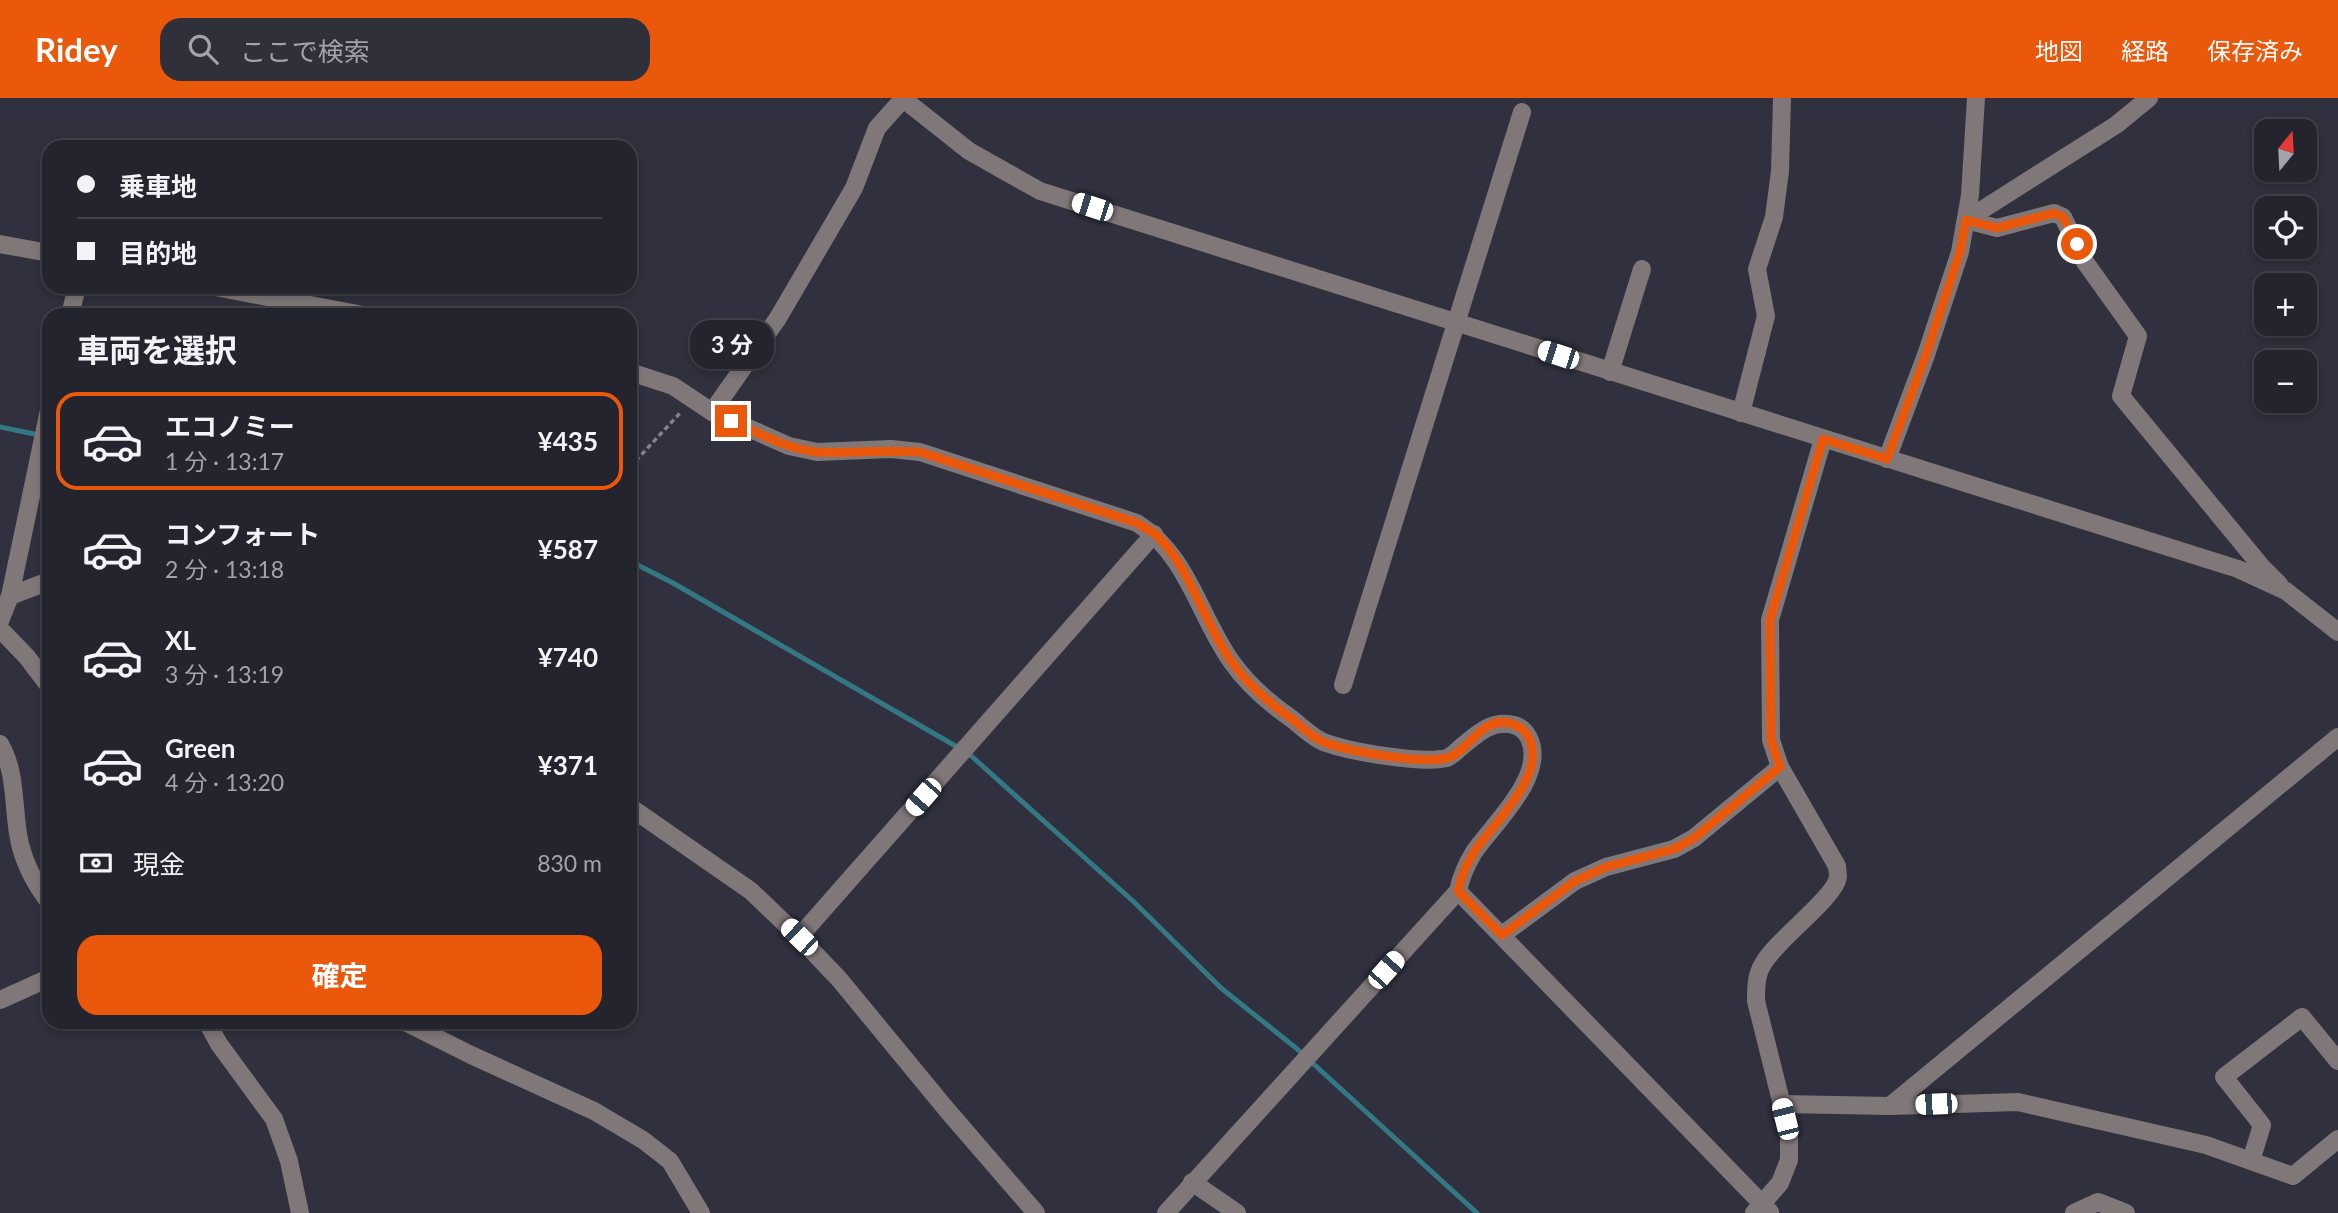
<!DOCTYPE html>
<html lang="ja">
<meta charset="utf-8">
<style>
body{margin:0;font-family:Lato,"Noto Sans JP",sans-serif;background:#30303a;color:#f1f3f6;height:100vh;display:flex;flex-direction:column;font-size:26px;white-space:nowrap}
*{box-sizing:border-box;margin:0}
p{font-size:23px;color:#a3a4aa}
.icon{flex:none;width:38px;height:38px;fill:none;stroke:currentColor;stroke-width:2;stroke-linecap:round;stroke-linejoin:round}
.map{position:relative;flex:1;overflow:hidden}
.panel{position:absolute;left:42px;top:210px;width:595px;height:721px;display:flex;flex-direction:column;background:#24242e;border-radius:21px;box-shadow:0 4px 10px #0003,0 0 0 2px #41414a}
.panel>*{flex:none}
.top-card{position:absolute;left:42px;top:42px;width:595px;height:154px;border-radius:21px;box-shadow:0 4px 10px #0003,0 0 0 2px #41414a;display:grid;align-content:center;height:154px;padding:0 35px;background:#24242e}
.needle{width:46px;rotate:18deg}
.controls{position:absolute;left:2254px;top:21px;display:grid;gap:14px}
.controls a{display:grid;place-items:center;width:63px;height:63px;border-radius:14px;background:#24242e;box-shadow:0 4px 10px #0003,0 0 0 2px #41414a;font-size:35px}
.end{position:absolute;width:32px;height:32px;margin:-16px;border:9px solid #ea580c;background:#fff;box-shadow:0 0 0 4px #fff}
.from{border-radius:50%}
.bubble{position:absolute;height:49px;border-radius:21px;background:#24242e;box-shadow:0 4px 10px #0003,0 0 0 2px #41414a;font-size:23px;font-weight:700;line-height:49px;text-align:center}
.car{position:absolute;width:21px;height:42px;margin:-21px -10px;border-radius:9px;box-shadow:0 0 5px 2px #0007;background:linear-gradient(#fff 24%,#345 0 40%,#fff 0 76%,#345 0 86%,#fff 0)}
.top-card b{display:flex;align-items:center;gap:24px;height:66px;font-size:26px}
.top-card b+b{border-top:2px solid #41414a}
.top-card i{width:18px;height:18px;background:#f1f3f6}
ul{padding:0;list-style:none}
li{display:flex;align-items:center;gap:21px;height:98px;margin:0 14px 10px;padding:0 21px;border:4px solid transparent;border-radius:21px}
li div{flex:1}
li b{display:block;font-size:26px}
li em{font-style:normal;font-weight:700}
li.on{border-color:#ea580c}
li>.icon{width:63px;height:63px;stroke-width:1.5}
h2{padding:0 35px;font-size:32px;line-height:84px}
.pay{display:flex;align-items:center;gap:18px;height:77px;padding:0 35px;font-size:26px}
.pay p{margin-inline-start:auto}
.action{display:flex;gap:14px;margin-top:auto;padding:14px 35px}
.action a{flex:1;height:80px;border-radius:21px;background:#ea580c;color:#fff;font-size:28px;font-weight:700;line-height:80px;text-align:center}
header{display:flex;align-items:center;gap:42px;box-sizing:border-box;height:98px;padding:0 35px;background:#ea580c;color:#fff}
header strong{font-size:33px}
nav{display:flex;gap:38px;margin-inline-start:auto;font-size:24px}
.search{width:490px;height:63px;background:#30303a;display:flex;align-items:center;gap:18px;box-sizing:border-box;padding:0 24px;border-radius:21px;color:#a3a4aa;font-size:26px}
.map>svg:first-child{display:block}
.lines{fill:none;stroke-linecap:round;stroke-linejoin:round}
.stream{stroke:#337882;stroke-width:5}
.path{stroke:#83838e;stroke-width:3.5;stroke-dasharray:5 3.5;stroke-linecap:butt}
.minor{stroke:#807778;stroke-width:18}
.route{stroke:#ea580c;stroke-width:9}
</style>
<header>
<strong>Ridey</strong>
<div class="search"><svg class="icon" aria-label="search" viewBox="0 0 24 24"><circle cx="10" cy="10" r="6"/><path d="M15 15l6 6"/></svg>ここで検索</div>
<nav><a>地図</a><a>経路</a><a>保存済み</a></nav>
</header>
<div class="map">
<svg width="2338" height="1115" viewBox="0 0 2338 1115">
<rect width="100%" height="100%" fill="#30303e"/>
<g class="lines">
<!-- stream -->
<g class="stream">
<polyline points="0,329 39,337"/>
<polyline points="630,463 673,485 959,650"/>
<polyline points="968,655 1134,804 1221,890 1296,950 1477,1115"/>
</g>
<!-- path -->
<polyline class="path" points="630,369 681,314"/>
<!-- minor -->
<g class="minor">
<polyline points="902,0 969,53 1040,93 2238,471 2286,493 2338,534"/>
<polyline points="1966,122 1997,130 2054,115 2063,119 2085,164 2138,238 2121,298 2261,468 2279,486"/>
<polyline points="1966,122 2116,27 2149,0"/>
<polyline points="0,146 49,155"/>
<polyline points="215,189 363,217"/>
<polyline points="70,217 77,189"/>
<path d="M630,274L673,288L712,314L789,348L817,354L891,351L920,354L1137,425C1188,457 1198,516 1231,563C1247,586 1269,605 1292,621C1302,629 1314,641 1326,645C1352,654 1421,666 1447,660C1451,658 1456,654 1459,651C1476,637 1491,621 1514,627C1521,629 1526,634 1529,640C1547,678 1493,726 1474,754C1466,767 1461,779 1458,793L1166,1115"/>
<polyline points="1610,274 1642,171"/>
<polyline points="712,314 778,220 854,90 877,30 903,1"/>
<polyline points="1741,315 1766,218 1757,171 1774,119 1780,73 1782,0"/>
<polyline points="1887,361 1926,257 1960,154 1970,97 1976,0"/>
<polyline points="10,498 49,483"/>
<polyline points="0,523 10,498 49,312"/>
<polyline points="0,531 27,559 49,588"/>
<polyline points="1343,587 1522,14"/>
<path d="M0,646C18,677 12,712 20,746C25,767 36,787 49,804"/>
<polyline points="630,709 751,793 799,839 839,881 947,1012 1036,1115"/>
<polyline points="1458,793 1770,1114"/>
<polyline points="1502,837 1575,783 1606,769 1674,751 1694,740 1780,669"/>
<polyline points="799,839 1154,436"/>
<polyline points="0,902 49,880"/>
<polyline points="207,924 219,946 274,1021 289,1063 300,1115"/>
<polyline points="405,924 471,957 594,1013 643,1042 670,1063 701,1115"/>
<polyline points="1781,1006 1890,1008 2018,1004 2206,1047 2293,1078 2338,1041"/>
<polyline points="1890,1008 2338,639"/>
<polyline points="2251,1063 2262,1027 2224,979 2302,919 2338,963"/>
<polyline points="1192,1084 1237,1115"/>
<path d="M1754,1115L1780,1085L1789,1062V1035L1756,903C1756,890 1756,877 1763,866C1776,842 1835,800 1838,779C1838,775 1837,771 1837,768L1780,669L1771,642L1770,522L1823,341"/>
<polyline points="2074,1115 2098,1104 2126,1115"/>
</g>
</g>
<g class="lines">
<!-- route -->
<path class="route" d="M731,323C759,335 787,351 817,354C851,356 886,351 920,354L1137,425C1143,429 1150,432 1155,436C1188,465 1205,526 1231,563C1247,586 1269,605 1292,621C1302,629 1314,641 1326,645C1352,654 1421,666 1447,660C1468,654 1482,618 1509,625C1518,628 1525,631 1529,640C1547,678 1493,726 1474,754C1466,767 1461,778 1458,793L1502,837L1575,783L1606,769L1674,751L1694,740L1780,669L1771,642L1770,522L1823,341L1887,361L1926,257L1960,154L1966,122L1997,130L2054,115L2063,119L2077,146"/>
</g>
</svg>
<div class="controls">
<a><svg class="needle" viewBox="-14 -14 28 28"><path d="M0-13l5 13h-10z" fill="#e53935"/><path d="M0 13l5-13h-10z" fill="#a3a4aa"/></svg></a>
<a><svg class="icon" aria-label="locate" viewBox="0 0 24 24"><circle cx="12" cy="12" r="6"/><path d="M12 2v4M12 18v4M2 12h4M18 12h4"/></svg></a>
<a>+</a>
<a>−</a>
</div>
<i class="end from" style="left:2077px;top:146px"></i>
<i class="end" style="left:731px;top:323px"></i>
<div class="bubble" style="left:690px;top:222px;width:84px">3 分</div>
<i class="car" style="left:1092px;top:109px;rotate:288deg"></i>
<i class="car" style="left:1558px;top:257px;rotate:288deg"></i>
<i class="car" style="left:923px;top:699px;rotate:221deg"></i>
<i class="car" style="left:799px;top:839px;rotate:314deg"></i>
<i class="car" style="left:1386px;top:872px;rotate:42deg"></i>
<i class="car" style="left:1936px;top:1006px;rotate:268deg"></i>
<i class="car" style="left:1785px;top:1021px;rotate:346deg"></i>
<div class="top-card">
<b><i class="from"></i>乗車地</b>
<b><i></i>目的地</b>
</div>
<section class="panel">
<h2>車両を選択</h2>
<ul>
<li class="on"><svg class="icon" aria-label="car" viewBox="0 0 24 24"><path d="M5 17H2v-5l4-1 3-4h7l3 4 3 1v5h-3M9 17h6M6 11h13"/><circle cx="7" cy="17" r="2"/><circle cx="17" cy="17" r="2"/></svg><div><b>エコノミー</b><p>1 分 · 13:17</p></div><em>¥435</em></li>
<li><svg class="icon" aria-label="car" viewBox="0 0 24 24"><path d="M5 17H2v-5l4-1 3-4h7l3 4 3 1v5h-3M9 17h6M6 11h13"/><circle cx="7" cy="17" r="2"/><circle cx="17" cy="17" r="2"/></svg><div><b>コンフォート</b><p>2 分 · 13:18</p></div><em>¥587</em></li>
<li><svg class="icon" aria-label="car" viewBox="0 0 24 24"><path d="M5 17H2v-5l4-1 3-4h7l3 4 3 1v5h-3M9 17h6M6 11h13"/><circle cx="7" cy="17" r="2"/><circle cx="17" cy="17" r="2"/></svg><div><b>XL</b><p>3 分 · 13:19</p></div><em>¥740</em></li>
<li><svg class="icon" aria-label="car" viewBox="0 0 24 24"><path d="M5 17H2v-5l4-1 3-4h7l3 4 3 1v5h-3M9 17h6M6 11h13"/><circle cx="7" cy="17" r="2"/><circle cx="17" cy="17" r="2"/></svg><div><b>Green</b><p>4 分 · 13:20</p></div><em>¥371</em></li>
</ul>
<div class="pay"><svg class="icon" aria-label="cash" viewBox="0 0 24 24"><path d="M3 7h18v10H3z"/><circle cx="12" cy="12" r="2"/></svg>現金<p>830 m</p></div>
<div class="action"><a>確定</a></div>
</section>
</div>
